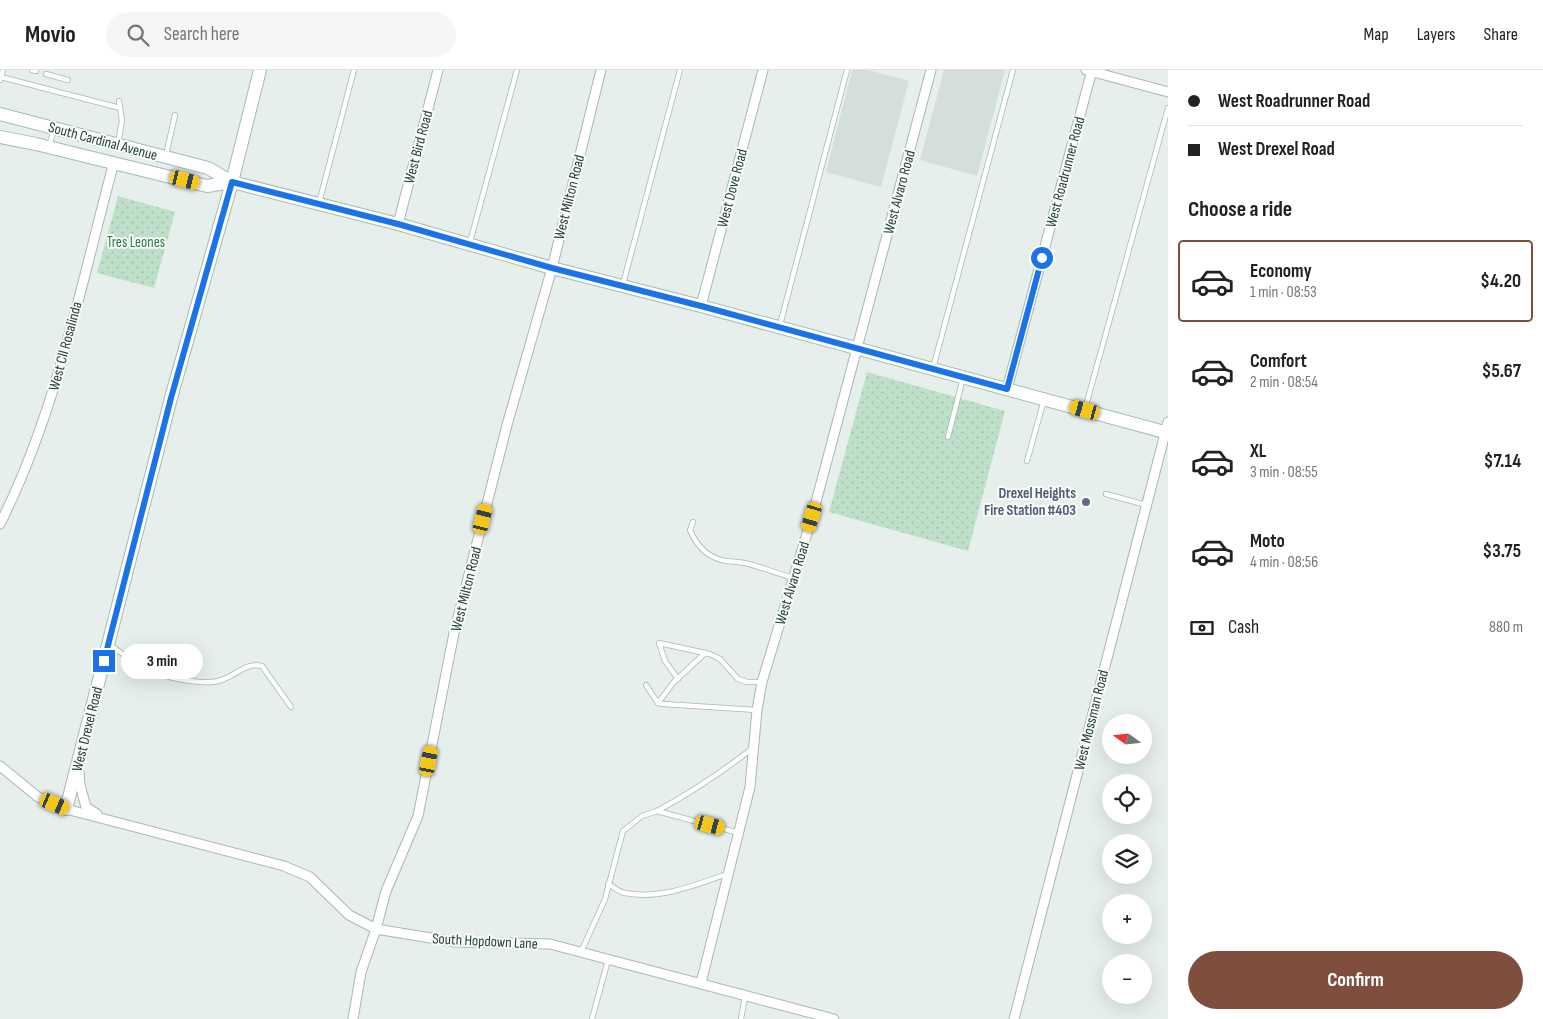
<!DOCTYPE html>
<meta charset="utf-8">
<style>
body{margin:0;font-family:"Sofia Sans Condensed",sans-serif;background:#f6f6f6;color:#222;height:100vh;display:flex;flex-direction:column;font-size:19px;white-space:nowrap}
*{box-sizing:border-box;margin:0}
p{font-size:16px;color:#767676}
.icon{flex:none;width:28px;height:28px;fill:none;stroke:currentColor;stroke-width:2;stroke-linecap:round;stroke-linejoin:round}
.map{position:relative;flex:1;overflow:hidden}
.sheet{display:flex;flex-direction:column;background:#fff;width:375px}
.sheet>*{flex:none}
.banner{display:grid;align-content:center;height:110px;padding:0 20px;background:#fff}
.needle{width:32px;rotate:285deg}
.controls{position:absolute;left:1102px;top:644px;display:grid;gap:10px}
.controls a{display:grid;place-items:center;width:50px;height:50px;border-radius:50%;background:#fff;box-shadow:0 5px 20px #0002;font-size:25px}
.end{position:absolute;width:22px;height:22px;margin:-11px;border:6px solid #1a73e8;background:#fff;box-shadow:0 0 0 2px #fff}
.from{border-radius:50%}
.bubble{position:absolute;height:35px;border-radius:18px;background:#fff;box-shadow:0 5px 20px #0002;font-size:16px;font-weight:700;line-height:35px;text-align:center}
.car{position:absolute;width:15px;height:30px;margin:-15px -8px;border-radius:6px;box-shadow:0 0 4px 1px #0007;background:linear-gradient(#f5c518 24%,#345 0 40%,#f5c518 0 76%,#345 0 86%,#f5c518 0)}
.banner b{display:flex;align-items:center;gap:18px;height:48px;font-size:19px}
.banner b+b{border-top:1px solid #e0e0e0}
.banner i{width:12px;height:12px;background:#222}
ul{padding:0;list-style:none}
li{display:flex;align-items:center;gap:15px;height:82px;margin:0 10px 8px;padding:0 10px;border:2px solid transparent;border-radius:5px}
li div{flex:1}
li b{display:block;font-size:19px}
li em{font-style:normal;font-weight:700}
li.active{border-color:#804e3d}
li>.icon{width:45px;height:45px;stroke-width:1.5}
h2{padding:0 20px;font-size:22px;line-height:60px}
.pay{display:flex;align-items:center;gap:12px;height:55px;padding:0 20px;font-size:19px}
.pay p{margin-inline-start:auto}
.action{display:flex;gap:10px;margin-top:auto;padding:10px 20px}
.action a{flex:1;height:58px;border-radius:30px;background:#804e3d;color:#fff;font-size:20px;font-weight:700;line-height:58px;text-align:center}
header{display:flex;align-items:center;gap:30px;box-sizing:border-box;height:70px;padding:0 25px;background:#fff;border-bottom:1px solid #e0e0e0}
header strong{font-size:24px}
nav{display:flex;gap:28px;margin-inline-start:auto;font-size:18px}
.search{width:350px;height:45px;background:#f6f6f6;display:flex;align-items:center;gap:12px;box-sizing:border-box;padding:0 18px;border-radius:28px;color:#767676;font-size:19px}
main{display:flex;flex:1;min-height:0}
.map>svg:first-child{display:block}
.built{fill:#d4dfda}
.park{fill:url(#park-dots)}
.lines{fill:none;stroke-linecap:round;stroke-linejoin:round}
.lane-casing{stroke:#a8b8b2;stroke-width:6}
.street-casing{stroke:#a8b8b2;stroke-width:11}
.secondary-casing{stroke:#a4bbb3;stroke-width:14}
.lane{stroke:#fff;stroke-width:4.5}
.street{stroke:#fff;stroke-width:9}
.secondary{stroke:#fff;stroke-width:12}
.route{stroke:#1a73e8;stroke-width:6}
.service-dot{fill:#5c6f8a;stroke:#f7fbf9;stroke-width:2}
.labels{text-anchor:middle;stroke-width:4;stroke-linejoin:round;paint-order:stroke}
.street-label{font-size:15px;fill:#24423a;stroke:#f7fbf9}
.park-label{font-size:15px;fill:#2d7a4b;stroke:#f7fbf9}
.service-label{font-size:15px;font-weight:bold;fill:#4e5e75;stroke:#f7fbf9;text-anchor:end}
</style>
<header>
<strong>Movio</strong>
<div class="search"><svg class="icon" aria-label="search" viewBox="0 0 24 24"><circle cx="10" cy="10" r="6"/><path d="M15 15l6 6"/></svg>Search here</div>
<nav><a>Map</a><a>Layers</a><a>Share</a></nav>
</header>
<main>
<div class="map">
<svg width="1168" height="949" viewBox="0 0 1168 949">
<defs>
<pattern id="park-dots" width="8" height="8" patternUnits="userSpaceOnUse" patternTransform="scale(1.25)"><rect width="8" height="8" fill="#bfe0c8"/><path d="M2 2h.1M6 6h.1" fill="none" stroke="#a4c1ad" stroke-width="1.8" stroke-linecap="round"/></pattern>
</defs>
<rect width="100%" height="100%" fill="#e6efeb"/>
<!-- built -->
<g class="built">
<polygon points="852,0 868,0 909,11 881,117 826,102"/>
<polygon points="944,0 1005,0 977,106 920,90"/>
</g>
<!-- park -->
<g class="park">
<polygon points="118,126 175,142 154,218 97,203"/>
<polygon points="867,302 1005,341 968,481 829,442"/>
</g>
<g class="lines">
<!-- lane casing -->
<g class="lane-casing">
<g id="lane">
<polyline points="32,0 36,1"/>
<polyline points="46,4 68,10"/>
<polyline points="1,7 120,38"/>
<polyline points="0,10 3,0"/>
<polyline points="118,73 122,51 119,31"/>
<polyline points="49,76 54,59"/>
<polyline points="166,85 175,45"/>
<polyline points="319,133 354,0"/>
<polyline points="470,172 517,0"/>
<polyline points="623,214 680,0"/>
<polyline points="780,255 847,0"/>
<polyline points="933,298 1013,0"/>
<polyline points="1085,339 1168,38"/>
<polyline points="948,367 963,308"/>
<polyline points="1027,391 1044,330"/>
<polyline points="1106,424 1146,435"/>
<path d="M693,452L690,460C697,477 708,488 726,491C734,492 742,492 749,494C764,498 778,504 794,508"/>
<path d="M110,575C139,596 153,606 190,611C201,612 213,614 224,609C237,604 247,592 262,596L291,637"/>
<polyline points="678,609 665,591 659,573 710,584 720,589 738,609 747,612 762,612"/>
<polyline points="646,615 658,633 663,634 757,640"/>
<polyline points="658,633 673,613 705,583"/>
<path d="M657,741C691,723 723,701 753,678"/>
<path d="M608,814C614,817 619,822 625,823C659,830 696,815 727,804"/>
<polyline points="581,882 605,829 623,761 642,746 657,741 739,763"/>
<polyline points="592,949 608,890"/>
<polyline points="741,949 745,926"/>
</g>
</g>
<!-- street casing -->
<g class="street-casing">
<g id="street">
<polyline points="1086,0 1168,22"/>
<polyline points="398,154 438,0"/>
<polyline points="701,236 763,0"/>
<polyline points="1007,319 1092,0"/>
<path d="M0,454C57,341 81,214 114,92"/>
<polyline points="0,696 38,727 66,739 284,796 310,807 349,845 376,859 455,872 550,874 834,949"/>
<polyline points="79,702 80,715 86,737 97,744"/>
<polyline points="701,913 750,717 757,640 762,612 812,447 931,0"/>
<polyline points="353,949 361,902 376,859 386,821 418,746 454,563 507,355 552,198 601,0"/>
<polyline points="1014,949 1168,352"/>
</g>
</g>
<!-- secondary casing -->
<g class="secondary-casing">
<g id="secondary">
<polyline points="0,44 208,98 232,112 398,154 552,198 701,236 1168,363"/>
<polyline points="0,67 36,74 207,116 232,112"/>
<polyline points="66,739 171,328 232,112 260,0"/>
</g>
</g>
<!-- lane -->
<use href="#lane" class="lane"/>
<!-- street -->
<use href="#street" class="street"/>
<!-- secondary -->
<use href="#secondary" class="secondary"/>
</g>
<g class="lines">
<!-- route -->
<polyline class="route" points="104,591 171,328 232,112 398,154 552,198 701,236 1007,319 1042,188"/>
</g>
<!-- markers -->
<circle class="service-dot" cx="1086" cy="432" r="5"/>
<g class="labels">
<!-- street labels -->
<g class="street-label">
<text transform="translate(103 71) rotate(15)" y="5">South Cardinal Avenue</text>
<text transform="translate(418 77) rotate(-75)" y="5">West Bird Road</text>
<text transform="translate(1065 102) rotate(-75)" y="5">West Roadrunner Road</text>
<text transform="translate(732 118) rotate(-75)" y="5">West Dove Road</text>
<text transform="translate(899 122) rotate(-75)" y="5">West Alvaro Road</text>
<text transform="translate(569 127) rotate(-76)" y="5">West Milton Road</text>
<text transform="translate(65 276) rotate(-75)" y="5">West Cll Rosalinda</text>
<text transform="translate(792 513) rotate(-73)" y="5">West Alvaro Road</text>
<text transform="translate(466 519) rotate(-76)" y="5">West Milton Road</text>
<text transform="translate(1091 650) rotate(-76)" y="5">West Mossman Road</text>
<text transform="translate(87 659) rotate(-76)" y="5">West Drexel Road</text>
<text transform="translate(485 871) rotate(3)" y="5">South Hopdown Lane</text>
</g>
<!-- park labels -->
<g class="park-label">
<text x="136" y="177">Tres Leones</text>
</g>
<!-- service labels -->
<g class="service-label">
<text x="1076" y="428">Drexel Heights<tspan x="1076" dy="17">Fire Station #403</tspan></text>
</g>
</g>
</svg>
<div class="controls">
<a><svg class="needle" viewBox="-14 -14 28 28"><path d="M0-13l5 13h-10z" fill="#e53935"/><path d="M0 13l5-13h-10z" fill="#767676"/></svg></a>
<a><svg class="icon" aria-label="locate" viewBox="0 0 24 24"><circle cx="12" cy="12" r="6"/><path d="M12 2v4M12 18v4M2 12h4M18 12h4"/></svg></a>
<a><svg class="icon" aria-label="layers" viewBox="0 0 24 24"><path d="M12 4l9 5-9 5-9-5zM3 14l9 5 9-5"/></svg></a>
<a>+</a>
<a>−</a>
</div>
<i class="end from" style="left:1042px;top:188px"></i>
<i class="end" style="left:104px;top:591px"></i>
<div class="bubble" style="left:121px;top:574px;width:82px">3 min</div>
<i class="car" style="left:185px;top:110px;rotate:104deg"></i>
<i class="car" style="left:1085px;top:340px;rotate:285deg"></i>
<i class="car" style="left:812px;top:447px;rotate:197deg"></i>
<i class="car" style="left:483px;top:449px;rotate:14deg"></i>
<i class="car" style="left:429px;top:691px;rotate:11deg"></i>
<i class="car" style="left:55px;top:734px;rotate:113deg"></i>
<i class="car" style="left:710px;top:755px;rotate:105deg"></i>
</div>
<section class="sheet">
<div class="banner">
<b><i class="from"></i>West Roadrunner Road</b>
<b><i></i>West Drexel Road</b>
</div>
<h2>Choose a ride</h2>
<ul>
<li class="active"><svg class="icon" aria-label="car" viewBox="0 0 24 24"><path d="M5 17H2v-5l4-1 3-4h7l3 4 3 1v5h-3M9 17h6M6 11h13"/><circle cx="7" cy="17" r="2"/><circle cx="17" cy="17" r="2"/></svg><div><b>Economy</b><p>1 min · 08:53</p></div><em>$4.20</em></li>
<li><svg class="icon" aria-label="car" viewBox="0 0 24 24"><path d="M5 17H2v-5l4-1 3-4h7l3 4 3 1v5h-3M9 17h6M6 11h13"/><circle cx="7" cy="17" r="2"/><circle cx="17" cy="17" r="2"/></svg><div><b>Comfort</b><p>2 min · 08:54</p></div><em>$5.67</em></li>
<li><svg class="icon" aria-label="car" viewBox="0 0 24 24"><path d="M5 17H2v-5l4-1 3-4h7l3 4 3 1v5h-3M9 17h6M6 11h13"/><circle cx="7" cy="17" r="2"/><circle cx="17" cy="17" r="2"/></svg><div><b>XL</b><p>3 min · 08:55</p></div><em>$7.14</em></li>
<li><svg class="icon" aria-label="car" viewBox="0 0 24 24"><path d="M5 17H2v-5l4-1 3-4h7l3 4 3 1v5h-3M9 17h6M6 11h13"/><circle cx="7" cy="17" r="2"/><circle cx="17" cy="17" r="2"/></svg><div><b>Moto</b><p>4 min · 08:56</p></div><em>$3.75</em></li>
</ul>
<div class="pay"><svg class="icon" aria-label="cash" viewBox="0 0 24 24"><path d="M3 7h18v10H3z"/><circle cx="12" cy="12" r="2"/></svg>Cash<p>880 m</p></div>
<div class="action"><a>Confirm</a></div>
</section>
</main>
